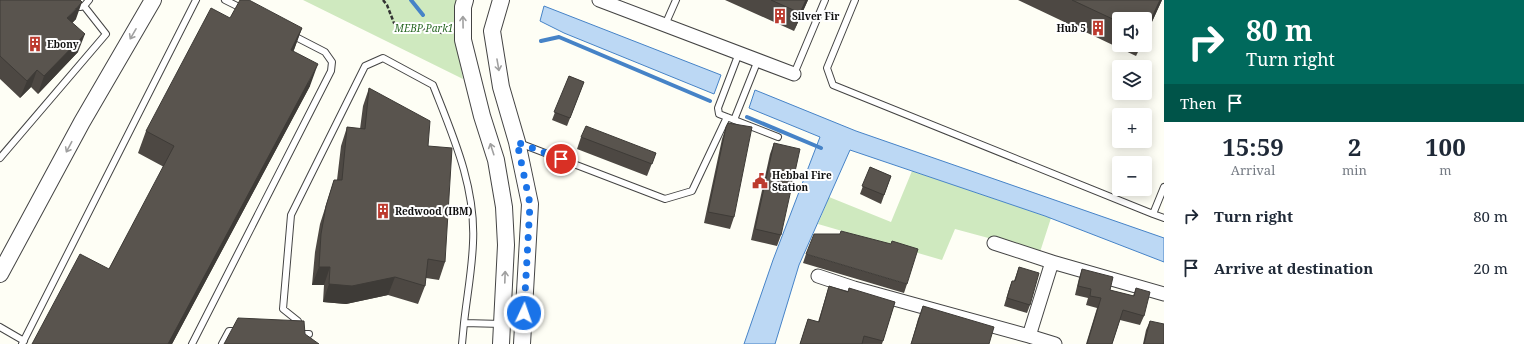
<!DOCTYPE html>
<meta charset="utf-8">
<style>
:root{--surface:#fff;--page:#f6f6f7;--text:#1f2937;--muted:#747a83}
body{margin:0;font-family:"Noto Serif",serif;background:var(--page);color:var(--text);height:100vh;display:flex;flex-direction:column;font-size:15px;white-space:nowrap}
*{box-sizing:border-box;margin:0}
p{font-size:13px;color:var(--muted)}
.icon{flex:none;width:22px;height:22px;fill:none;stroke:currentColor;stroke-width:2;stroke-linecap:round;stroke-linejoin:round}
.map{position:relative;flex:1;overflow:hidden}
.sheet{display:flex;flex-direction:column;background:var(--surface);width:360px}
.sheet>*{flex:none}
.guide{background:#00695c;color:#fff;overflow:hidden}
.fabs{position:absolute;left:1112px;top:12px;display:grid;gap:8px}
.fabs a{display:grid;place-items:center;width:40px;height:40px;border-radius:4px;background:var(--surface);box-shadow:0 2px 10px #0003;font-size:20px}
.pin{position:absolute;display:grid;place-items:center;width:34px;height:34px;color:#fff;margin:-17px;border:2px solid #fff;border-radius:50%;box-shadow:0 1px 4px #0007}
.me{position:absolute;width:44px;margin:-22px;rotate:3deg;stroke-linejoin:round;filter:drop-shadow(0 0 3px #0008)}
.turn{display:flex;align-items:center;gap:14px;height:84px;padding:0 16px;font-size:18px}
.turn .icon{width:52px;height:52px;stroke-width:2.5}
.turn b{display:block;font-size:28px;line-height:34px}
.then{display:flex;align-items:center;height:38px;padding:0 16px;background:#0003;gap:8px;font-size:15px}
.eta{display:flex;justify-content:space-evenly;align-items:center;height:68px;text-align:center}
.eta b{font-size:24px;font-weight:700;line-height:28px}
ul{padding:0;list-style:none}
li{display:flex;align-items:center;gap:12px;height:52px;padding:0 16px}
li div{flex:1}
li b{display:block;font-size:15px}
li em{font-style:normal}
main{display:flex;flex:1;min-height:0}
.map>svg:first-child{display:block}
.green{fill:#cfe9bf}
.water{fill:#bcd8f4;stroke:#4683c7}
.lines{fill:none;stroke-linecap:round;stroke-linejoin:round}
.stream{stroke:#4683c7;stroke-width:4}
.service-casing{stroke:#444;stroke-width:8}
.minor-casing{stroke:#444;stroke-width:15}
.tertiary-casing{stroke:#444;stroke-width:18}
.path{stroke:#333;stroke-width:2.5;stroke-dasharray:4 2;stroke-linecap:butt}
.service{stroke:#fff;stroke-width:6}
.minor{stroke:#fff;stroke-width:13}
.tertiary{stroke:#fff;stroke-width:16}
.wall{fill:#4d4843}
.shaded-wall{fill:#3e3b37}
.building{fill:#59544e;stroke:#3e3b37}
.oneway{stroke:#a0a0a0}
.route{stroke:#1a73e8;stroke-width:7;stroke-dasharray:0 12.6}
.labels{text-anchor:middle;stroke-width:4;stroke-linejoin:round;paint-order:stroke}
.poi-label{font-size:10px;font-weight:bold;fill:#111;stroke:#fff;text-anchor:start}
.park-label{font-size:10px;font-style:italic;fill:#286723;stroke:#fff}
</style>
<main>
<div class="map">
<svg width="1164" height="344" viewBox="0 0 1164 344">
<rect width="100%" height="100%" fill="#fefef5"/>
<path class="green" d="M303 0H458L453 26 463 79Z
M912 171 1051 218 1040 252 955 229 942 260 818 224 829 197 891 222Z"/>
<path class="water" d="M544 6 721 75 714 94 564 33 540 21Z
M755 90 856 131 1164 238V262L1045 216 850 150 799 265 775 344H744L773 260 820 137 749 108Z"/>
<g class="lines">
<path class="stream" d="M411 0 423 15
M541 41 559 37 710 101
M747 117 821 148"/>
<defs>
<path id="service" d="M70 0 80 7 84 6 89 0
M225 0 243 9
M855 0 827 68 833 85 1153 214
M665 25 676 0
M739 53 718 108 719 114 778 137
M794 74 825 0
M734 120 758 60
M519 143 665 199 692 191 727 117
M0 158 106 34 84 6
M1164 187 1153 214 1164 218
M0 327 24 341
M298 328V321L283 309 291 215 365 66 383 58 433 85C453 136 476 187 473 243 472 270 467 296 464 323L502 324
M298 334H309
M22 344 196 0
M192 344 331 71 332 62 325 52 292 35
M222 344 229 331H239
M462 344 464 323"/>
<path id="minor" d="M599 0 794 74
M994 243 1052 262
M818 276 854 288 1029 336 1055 344
M1029 336 1052 262 1164 294"/>
<path id="tertiary" d="M465 0 463 7V40L482 116 496 160 504 207 506 245 501 344
M501 0 492 31 501 87 517 142 530 204 522 344
M0 274 82 122 153 0"/>
</defs>
<use href="#service" class="service-casing"/>
<use href="#minor" class="minor-casing"/>
<use href="#tertiary" class="tertiary-casing"/>
<path class="path" d="M383 0 387 5 394 23 442 33"/>
<use href="#service" class="service"/>
<use href="#minor" class="minor"/>
<use href="#tertiary" class="tertiary"/>
</g>
<path class="wall" d="M0 0 76 19 72 23 78 52 38 94 31 87 20 98 0 79Z
M725 0H808L794 31Z
M1018 0H1162L1145 37V19H1119V45H1141L1136 56Z
M302 28 293 52 310 86 172 344H32L109 269 164 167 138 153 146 131Z
M569 76 584 82 567 126 552 120Z
M369 88 428 146 445 262 439 280 426 278 425 286 418 304 388 295 346 304 323 302 324 285H312L315 252 320 224 334 180H337L341 146 347 127 360 129 363 106Z
M726 127 734 217 730 229 704 223 722 139Z
M581 137 656 153 647 176 577 149Z
M774 143 781 235 777 246 751 240 770 154Z
M870 167 891 176 881 204 860 194Z
M806 254 907 284 904 293 803 263Z
M1019 267 1030 305 1027 313 1004 306 1009 289 1012 281H1014Z
M1082 269 1110 290 1133 296 1136 288 1144 316 1140 325 1120 320 1112 344H1086L1097 308 1086 305 1088 298 1075 295 1079 278Z
M829 286 848 291 895 302 882 344H800L808 319 818 322Z
M923 306 989 344H911L918 319Z
M1150 321 1164 344H1143L1146 330Z"/>
<path class="shaded-wall" d="M806 0H808L794 31 800 13Z
M1160 0H1162L1145 37V32Z
M82 2 76 19 61 35 67 18Z
M302 28 294 50 283 72 291 50Z
M85 34 78 52 38 94 44 76Z
M1140 45H1141L1136 56Z
M318 64 310 86 172 344H168Z
M37 70 31 87 20 98 27 81Z
M319 267H330L324 285H312Z
M395 277 388 295 346 304 323 302 329 284Z"/>
<path class="building" d="M0 0H80L82 2 67 18 85 34 44 76 37 70 27 81 0 56Z
M240 0H249L302 28 291 50 318 64 168 344H32L80 254 109 269 174 146 146 131 211 8 230 18Z
M771 0H806L800 13Z
M1072 0H1160L1145 32V19H1119V22Z
M569 76 584 82 570 118 554 112Z
M369 88 430 121 428 146 452 148 445 262 428 259 425 286 395 277 352 286 329 284 330 267H319L321 234 326 206 334 180H342L347 127 365 129Z
M728 123 752 127 734 217 708 212 726 127Z
M586 126 656 153 652 164 581 137Z
M774 143 800 149 781 235 755 229Z
M870 167 891 176 884 195 862 186Z
M841 231 891 244 892 241 918 249 907 284 806 254 814 234H840Z
M1019 267 1039 273 1030 305 1007 298 1012 281H1015Z
M1082 269 1113 277 1110 290 1134 296 1136 288 1150 292 1144 316 1123 310 1112 344H1087L1101 298 1090 296 1091 289 1078 286Z
M829 286 848 292 849 288 895 302 883 341 864 336 862 344H800L808 319 819 322Z
M923 306 994 327 989 344H911Z
M238 318 304 321 305 334 319 344H224Z
M1150 321 1164 324V344H1144Z"/>
<defs><path id="oneway-shaft" d="M-6 0H5M1.5-3L5.5 0L1.5 3" fill="none" stroke-width="1.6" stroke-linecap="round" stroke-linejoin="round"/></defs>
<g class="oneway">
<use href="#oneway-shaft" transform="translate(463 22) rotate(-91)"/>
<use href="#oneway-shaft" transform="translate(133 34) rotate(120)"/>
<use href="#oneway-shaft" transform="translate(498 65) rotate(80)"/>
<use href="#oneway-shaft" transform="translate(69 147) rotate(118)"/>
<use href="#oneway-shaft" transform="translate(492 149) rotate(-108)"/>
<use href="#oneway-shaft" transform="translate(505 277) rotate(-88)"/>
</g>
<g class="lines">
<path class="route" d="M524 313 530 204 517 142 561 159"/>
</g>
<defs>
<symbol id="building-bare" viewBox="-9 -9 18 18"><path d="M-4-6H4V6H1V3H-1V6H-4ZM-2.5-4.3h1.7v1.8h-1.7ZM.8-4.3h1.7v1.8H.8ZM-2.5-1h1.7V.8h-1.7ZM.8-1h1.7V.8H.8Z" fill="#bc3a2e" stroke="#fff" stroke-width="2.5" paint-order="stroke"/></symbol>
<symbol id="civic-bare" viewBox="-9 -9 18 18"><path d="M-.6-6.5H3V-4.5H.6V-3L4-1V1h2V6H-6V1h2V-1L-.6-3ZM-1.2 2.5V6h2.4V2.5Z" fill="#bc3a2e" stroke="#fff" stroke-width="2.5" paint-order="stroke"/></symbol>
</defs>
<g fill-rule="evenodd">
<use href="#building-bare" x="769" y="5" width="22" height="22"/>
<use href="#building-bare" x="1087" y="17" width="22" height="22"/>
<use href="#building-bare" x="24" y="33" width="22" height="22"/>
<use href="#civic-bare" x="749" y="170" width="22" height="22"/>
<use href="#building-bare" x="372" y="200" width="22" height="22"/>
</g>
<g class="labels">
<g class="poi-label">
<text x="792" y="20">Silver Fir</text>
<text x="1086" y="32" text-anchor="end">Hub 5</text>
<text x="47" y="48">Ebony</text>
<text x="772" y="179">Hebbal Fire<tspan x="772" dy="12">Station</tspan></text>
<text x="395" y="215">Redwood (IBM)</text>
</g>
<g class="park-label">
<text x="424" y="32">MEBP Park1</text>
</g>
</g>
</svg>
<div class="fabs">
<a><svg class="icon" aria-label="sound" viewBox="0 0 24 24"><path d="M4 9h4l5-4v14l-5-4H4zM17 9q2 3 0 6"/></svg></a>
<a><svg class="icon" aria-label="layers" viewBox="0 0 24 24"><path d="M12 4l9 5-9 5-9-5zM3 14l9 5 9-5"/></svg></a>
<a>+</a>
<a>−</a>
</div>
<div class="pin" style="left:561px;top:159px;background:#d93025"><svg class="icon" aria-label="arrive" viewBox="0 0 24 24"><path d="M6 21V4h12l-3 4 3 4H6"/></svg></div>
<svg class="me" style="left:524px;top:313px" viewBox="-20 -20 40 40"><circle r="17" fill="#1a73e8" stroke="#fff" stroke-width="3"/><path d="M0-11L8 9 0 5-8 9z" fill="#fff"/></svg>
</div>
<section class="sheet">
<div class="guide">
<div class="turn"><svg class="icon" aria-label="right" viewBox="0 0 24 24"><path d="M7 20v-9h11M14 6l5 5-5 5"/></svg><div><b>80 m</b>Turn right</div></div>
<div class="then">Then<svg class="icon" aria-label="arrive" viewBox="0 0 24 24"><path d="M6 21V4h12l-3 4 3 4H6"/></svg></div>
</div>
<div class="eta">
<div><b>15:59</b><p>Arrival</p></div>
<div><b>2</b><p>min</p></div>
<div><b>100</b><p>m</p></div>
</div>
<ul>
<li><svg class="icon" aria-label="right" viewBox="0 0 24 24"><path d="M7 20v-9h11M14 6l5 5-5 5"/></svg><div><b>Turn right</b></div><em>80 m</em></li>
<li><svg class="icon" aria-label="arrive" viewBox="0 0 24 24"><path d="M6 21V4h12l-3 4 3 4H6"/></svg><div><b>Arrive at destination</b></div><em>20 m</em></li>
</ul>
</section>
</main>
